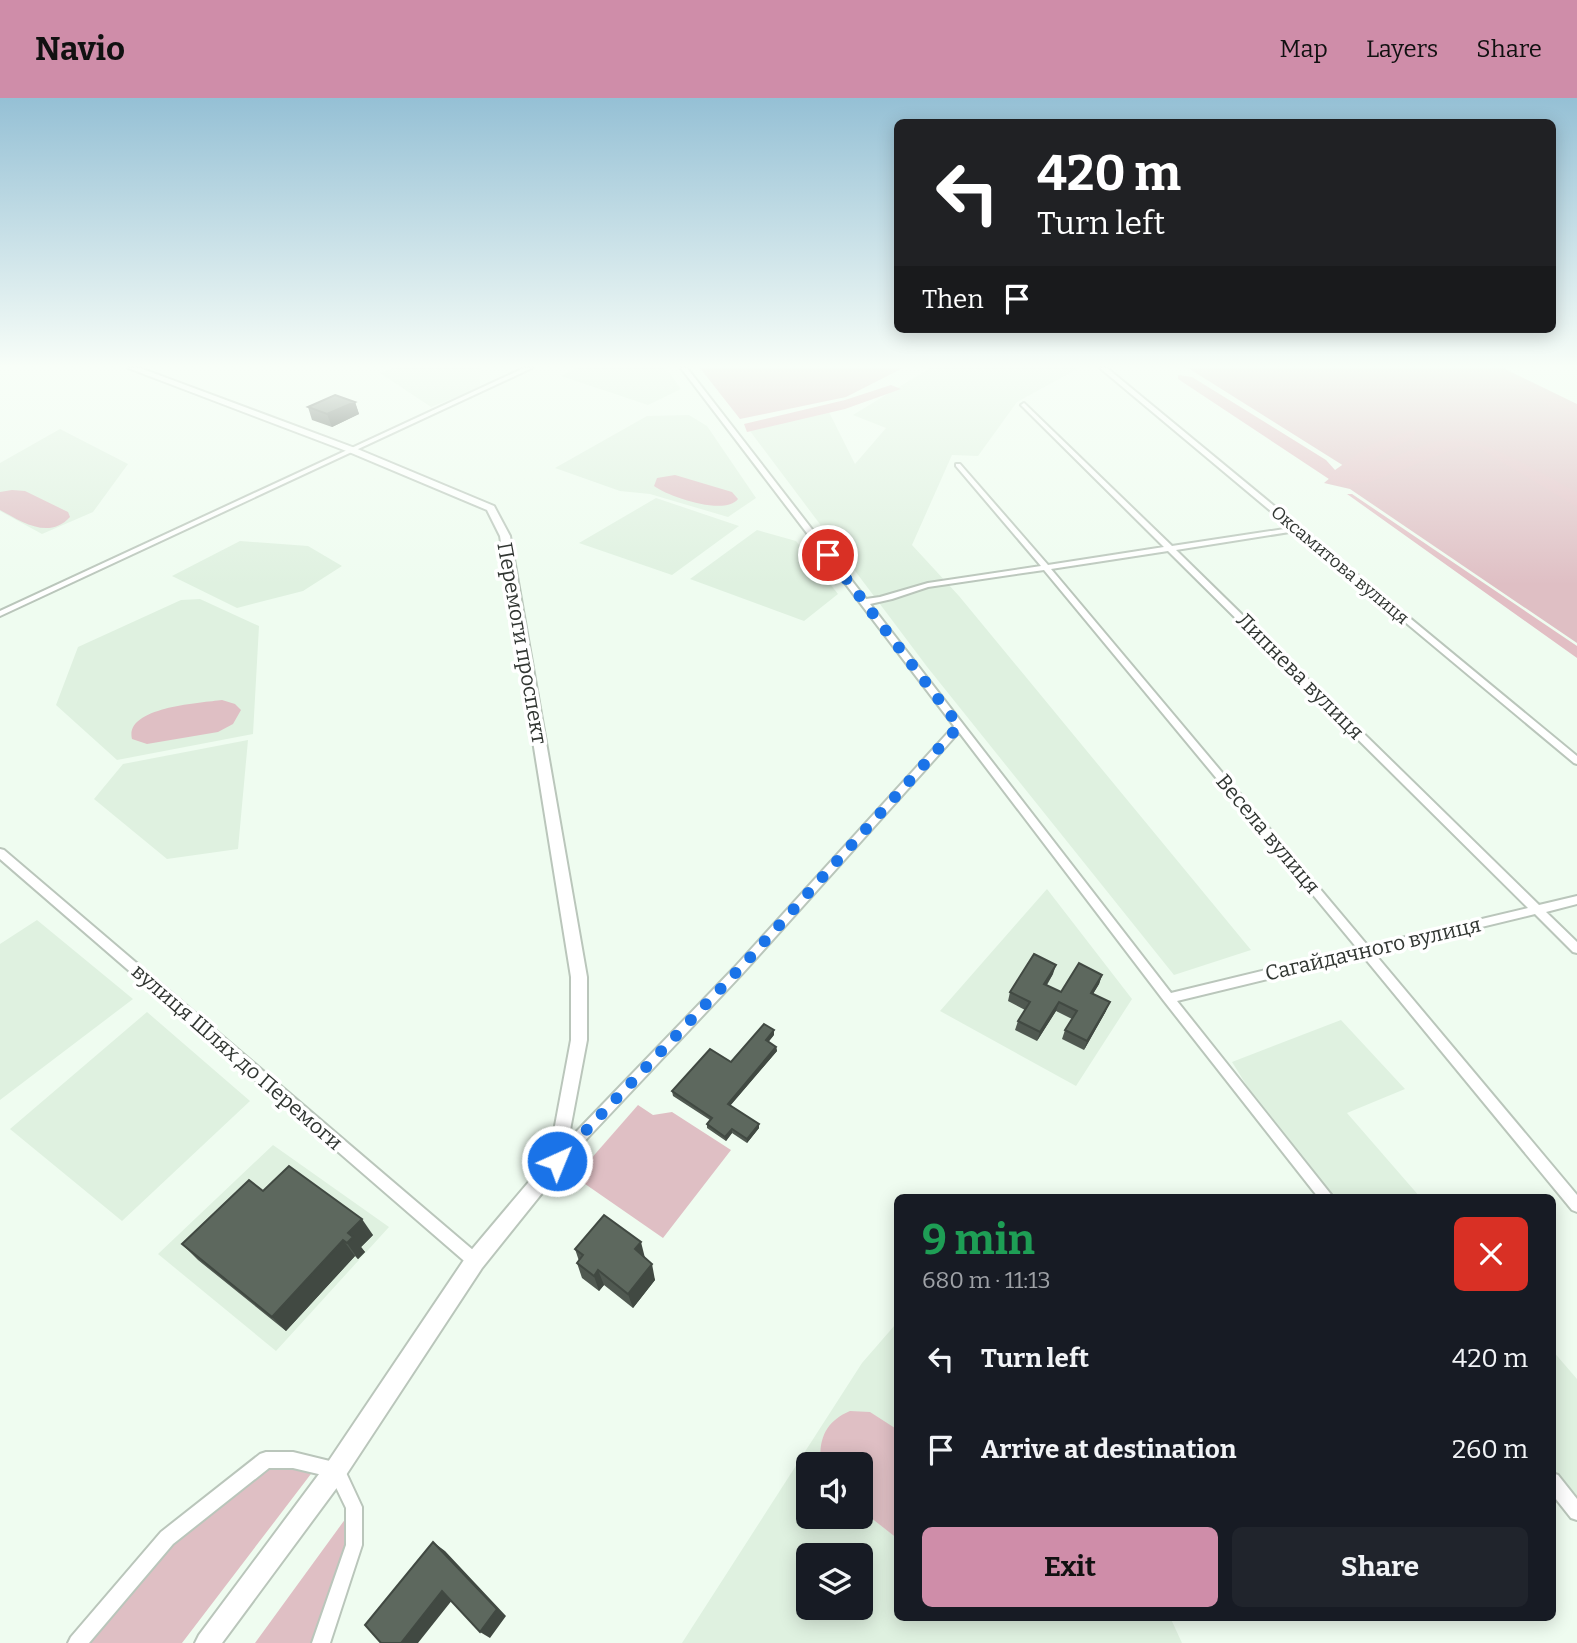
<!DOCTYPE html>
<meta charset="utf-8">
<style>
:root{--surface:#171b24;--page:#20242c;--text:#f1f3f6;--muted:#9ea1a6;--accent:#cf8da9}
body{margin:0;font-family:Bitter,serif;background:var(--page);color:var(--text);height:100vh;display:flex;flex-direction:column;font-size:26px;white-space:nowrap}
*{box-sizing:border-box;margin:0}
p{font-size:23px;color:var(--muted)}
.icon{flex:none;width:38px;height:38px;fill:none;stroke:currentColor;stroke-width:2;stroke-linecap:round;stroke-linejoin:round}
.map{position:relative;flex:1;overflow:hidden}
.details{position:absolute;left:894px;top:1096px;width:662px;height:427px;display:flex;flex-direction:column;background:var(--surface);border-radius:10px;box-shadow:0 4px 18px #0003}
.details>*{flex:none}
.hud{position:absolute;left:894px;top:21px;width:662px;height:214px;border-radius:10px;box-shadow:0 4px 18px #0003;background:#202124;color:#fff;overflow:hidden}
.fabs{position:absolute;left:796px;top:1354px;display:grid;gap:14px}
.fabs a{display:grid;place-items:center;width:77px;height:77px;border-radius:10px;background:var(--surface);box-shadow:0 4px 18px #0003;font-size:35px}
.pin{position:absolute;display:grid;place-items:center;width:60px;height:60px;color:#fff;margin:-30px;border:4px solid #fff;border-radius:50%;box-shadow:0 2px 7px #0007}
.me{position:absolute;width:77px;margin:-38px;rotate:44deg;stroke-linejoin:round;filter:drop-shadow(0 0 5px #0008)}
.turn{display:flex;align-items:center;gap:24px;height:147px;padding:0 28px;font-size:32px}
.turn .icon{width:91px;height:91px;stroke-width:2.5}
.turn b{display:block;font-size:49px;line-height:60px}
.then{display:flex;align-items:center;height:66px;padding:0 28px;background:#0003;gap:14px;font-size:26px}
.round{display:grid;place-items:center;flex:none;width:74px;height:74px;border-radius:10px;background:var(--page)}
.summary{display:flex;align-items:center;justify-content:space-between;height:119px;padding:0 28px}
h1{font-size:42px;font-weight:700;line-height:52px;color:#1e9e55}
.primary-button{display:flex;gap:14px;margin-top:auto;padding:14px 28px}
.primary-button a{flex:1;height:80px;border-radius:10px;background:var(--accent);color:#111;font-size:28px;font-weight:700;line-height:80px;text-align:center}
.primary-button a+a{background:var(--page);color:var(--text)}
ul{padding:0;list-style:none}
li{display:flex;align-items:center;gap:21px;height:91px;padding:0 28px}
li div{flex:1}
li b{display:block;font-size:26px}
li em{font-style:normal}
header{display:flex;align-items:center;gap:42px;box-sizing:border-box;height:98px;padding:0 35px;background:var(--accent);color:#111}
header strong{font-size:33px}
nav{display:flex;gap:38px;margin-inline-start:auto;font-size:24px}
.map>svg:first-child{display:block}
.built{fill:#dff1e0;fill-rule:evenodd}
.green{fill:#dfbfc4}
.forest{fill:#e2bec4}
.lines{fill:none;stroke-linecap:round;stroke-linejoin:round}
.minor-casing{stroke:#bac6bb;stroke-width:4}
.tertiary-casing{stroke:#bac6bb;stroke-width:4}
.minor{fill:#fff;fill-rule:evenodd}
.tertiary{fill:#fff;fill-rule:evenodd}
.wall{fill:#505951}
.shaded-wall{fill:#414942}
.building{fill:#5d685e;stroke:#414942;stroke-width:2}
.route{stroke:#1a73e8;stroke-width:12;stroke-dasharray:0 21.6}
.labels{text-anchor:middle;stroke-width:7;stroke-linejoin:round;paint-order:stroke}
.far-street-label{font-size:18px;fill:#313632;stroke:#fff}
.street-label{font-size:21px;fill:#313632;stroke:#fff}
</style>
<header>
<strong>Navio</strong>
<nav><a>Map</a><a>Layers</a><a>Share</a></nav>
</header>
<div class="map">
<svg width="1577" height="1545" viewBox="0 0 1577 1545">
<rect width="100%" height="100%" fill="#effcf0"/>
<path class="built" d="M393 270H480V290L431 309 380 275Z
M576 270H666L681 291 648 307 561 278Z
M930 270H1079L1017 304 978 358 952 357 912 447 959 498 1251 852 1174 877 928 570 747 329 829 314 855 366 886 330 853 317Z
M689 317 707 328 756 400 728 419 650 396 620 393 555 370 647 318Z
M60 331 128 366 93 414 42 436 0 413V365Z
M656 400 739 428 672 477 579 445Z
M757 432 796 443 838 496 804 523 690 481Z
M240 443 308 448 342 468 303 493 237 510 172 478Z
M200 501 259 528 253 636 117 662 56 607 78 549 181 502Z
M248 642 238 751 167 761 94 701 123 666Z
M1047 791 1132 901 1076 988 940 913Z
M37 822 133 901 0 1002V846Z
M147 914 250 1003 122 1123 10 1031Z
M1341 922 1405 991 1347 1015 1420 1099H1328L1280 1041 1232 964Z
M273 1047 389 1129 276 1253 158 1156Z
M895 1227 898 1229V1519H1170L1182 1545H682L862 1265ZM808 1367H861V1419H808ZM808 1458H861V1510H808Z
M1552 1252 1577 1281V1404L1552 1373Z"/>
<path class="green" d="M700 270H903L846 299 740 321Z
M1188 270H1503L1577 306V545L1350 391 1324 385 1344 368Z
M675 377 732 394 738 401C725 418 669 399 654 388L657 380Z
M12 392 25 393 68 414 70 419C49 442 22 424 0 412V394Z
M222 602 235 606 241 612 233 626 218 634 147 646 132 641C124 609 200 605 222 602Z
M638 1007 653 1017 672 1014 731 1052 663 1140 575 1079Z
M850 1313 870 1314 898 1332V1441L861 1412V1367H821C818 1341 826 1323 850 1313Z
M266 1362 317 1368 182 1545H77L167 1440Z
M354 1409V1447L321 1545H255Z"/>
<path class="forest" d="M1475 270H1495L1577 309V321Z
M1178 277 1192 279 1326 362 1335 372 1372 346 1416 331 1413 340 1373 361 1381 364C1404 356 1429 342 1453 341 1482 339 1544 377 1571 391L1577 395V409L1482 352 1469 348 1459 349 1371 384 1338 387 1178 281Z
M891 287 901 291 845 311 747 334 744 326 845 302Z
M1347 396H1352L1577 548V560Z"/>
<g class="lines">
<defs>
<path id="minor" d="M524 270H532L0 518V513Z
M681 270H687L866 501 880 499 928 485 1041 468 956 368V366H960L1048 467 1164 449 1022 308 1021 307 1024 305 1172 448 1291 430 1100 270H1107L1577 658V666L1574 665 1296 433 1176 452 1539 807 1577 798V806L1546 814 1577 844V855L1573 854 1535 816 1374 855 1577 1097V1114L1572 1112 1363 858 1177 903 1333 1099H1318L1164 903 959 634 742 876 562 1067 557 1069 552 1067 550 1063 552 1059 734 870 954 628ZM1168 453 1528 810 1368 848 1051 471ZM1044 472 1357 850 1171 895 870 506 892 501 928 489Z
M0 751 4 752 480 1158 482 1163 480 1168 475 1170 470 1168 0 761Z
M266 1354H293L342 1366 362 1409V1447L330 1545H312L346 1447V1410L331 1379 293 1370H269L173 1446 89 1545H68L71 1539 161 1434 260 1356Z
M1552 1375 1558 1377 1577 1401V1422L1571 1420 1552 1396Z"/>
<path id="tertiary" d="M128 270H140L355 350 494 408 510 438 587 879V942L563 1069 482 1170 344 1380 222 1545H195L199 1537 328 1364 468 1156 549 1060 571 942V879L500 438 487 412 349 354Z"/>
</defs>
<use href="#minor" class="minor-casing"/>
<use href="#tertiary" class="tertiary-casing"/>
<use href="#minor" class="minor"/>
<use href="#tertiary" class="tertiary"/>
</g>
<path class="wall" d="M355 304 359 316 332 329 312 322 308 309Z
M1053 876 1047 887 1061 894 1102 877 1099 886 1093 896 1106 913 1084 952 1062 941 1065 932 1072 921 1056 913 1037 943 1015 932 1018 923 1025 912 1008 903 1010 894Z
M774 937 768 944 776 949 777 953 730 1008 759 1026V1030L747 1045 732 1035 726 1043 707 1030V1026L710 1022 673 998 672 993 731 964Z
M263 1093 373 1137 361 1149 365 1154 358 1161 355 1158 286 1233 198 1162 182 1146Z
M575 1151 645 1160 655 1182 633 1210 604 1187 599 1193 582 1180 577 1165 579 1163Z"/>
<path class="shaded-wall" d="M355 304 359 316 332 329 327 316Z
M1056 867 1053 876 1041 895 1044 886Z
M1102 877 1099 886 1088 904 1091 895Z
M1059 904 1056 913 1037 943 1040 934Z
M1110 904 1106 913 1084 952 1087 943Z
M774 932V937L766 947V942Z
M776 949 777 953 728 1010V1006Z
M759 1026V1030L747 1045V1041Z
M732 1031V1035L726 1043 725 1039Z
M362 1121 373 1137 361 1149 365 1154 358 1161 347 1145 348 1135Z
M343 1142 355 1158 286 1233 272 1219Z
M641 1144 645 1160 635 1151Z
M652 1166 655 1182 633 1210 628 1196Z
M598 1172 604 1187 599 1193 594 1178Z
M433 1444 445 1453 506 1518 490 1540 480 1534Z
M442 1493 453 1501 418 1545H401Z"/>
<path class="building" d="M335 297 355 304 327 316 308 309Z
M1034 856 1056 867 1044 886 1061 894 1079 865 1102 877 1091 895 1110 904 1087 943 1065 932 1077 913 1059 904 1040 934 1018 923 1030 904 1010 894Z
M764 926 774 932 766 942 776 949 728 1006 759 1026 747 1041 732 1031 725 1039 707 1026 712 1020 672 993 710 951 731 964Z
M289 1068 362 1121 348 1135 353 1139 347 1145 343 1142 272 1219 182 1146 249 1082 263 1093Z
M604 1117 641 1144 635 1151 652 1166 628 1196 598 1172 594 1178 577 1165 583 1157 575 1151Z
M433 1444 497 1511 480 1534 442 1493 401 1545H381L365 1527Z"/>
<linearGradient id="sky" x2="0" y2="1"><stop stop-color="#95c0d5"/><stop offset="0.55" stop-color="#f8fef8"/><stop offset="1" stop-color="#f8fef8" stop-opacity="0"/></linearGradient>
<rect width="1577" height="487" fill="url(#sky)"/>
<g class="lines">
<path class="route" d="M557 1063 745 865 959 628 828 457"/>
</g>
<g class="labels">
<g class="far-street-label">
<text transform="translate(1340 467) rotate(40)" y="6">Оксамитова вулиця</text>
</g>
<g class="street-label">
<text transform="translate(522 545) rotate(80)" y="7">Перемоги проспект</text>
<text transform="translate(1300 578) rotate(45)" y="7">Липнева вулиця</text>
<text transform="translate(1268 736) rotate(50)" y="7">Весела вулиця</text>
<text transform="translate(1373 851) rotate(-13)" y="7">Сагайдачного вулиця</text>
<text transform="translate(237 959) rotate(41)" y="7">вулиця Шлях до Перемоги</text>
</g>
</g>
</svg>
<div class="fabs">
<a><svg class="icon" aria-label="sound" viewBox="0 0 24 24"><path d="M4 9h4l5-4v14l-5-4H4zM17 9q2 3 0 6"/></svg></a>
<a><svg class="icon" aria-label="layers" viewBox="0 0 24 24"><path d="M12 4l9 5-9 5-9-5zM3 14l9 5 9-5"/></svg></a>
</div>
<div class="pin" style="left:828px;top:457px;background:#d93025"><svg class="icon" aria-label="arrive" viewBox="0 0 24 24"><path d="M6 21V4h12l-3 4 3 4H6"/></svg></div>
<svg class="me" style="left:557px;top:1063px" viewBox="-20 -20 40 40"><circle r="17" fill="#1a73e8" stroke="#fff" stroke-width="3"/><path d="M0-11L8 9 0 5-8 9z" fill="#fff"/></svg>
<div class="hud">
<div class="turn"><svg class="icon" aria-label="left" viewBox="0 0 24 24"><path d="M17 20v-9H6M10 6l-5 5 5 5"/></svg><div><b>420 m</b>Turn left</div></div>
<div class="then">Then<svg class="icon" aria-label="arrive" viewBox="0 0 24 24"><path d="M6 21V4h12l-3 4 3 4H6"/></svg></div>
</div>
<section class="details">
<div class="summary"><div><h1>9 min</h1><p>680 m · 11:13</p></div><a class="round" style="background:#d93025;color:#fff"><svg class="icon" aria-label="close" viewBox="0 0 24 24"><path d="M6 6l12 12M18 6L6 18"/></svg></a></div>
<ul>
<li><svg class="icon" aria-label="left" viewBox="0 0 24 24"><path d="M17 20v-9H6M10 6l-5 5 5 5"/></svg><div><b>Turn left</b></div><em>420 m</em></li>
<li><svg class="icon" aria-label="arrive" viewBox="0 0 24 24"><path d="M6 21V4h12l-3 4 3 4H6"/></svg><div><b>Arrive at destination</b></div><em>260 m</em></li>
</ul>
<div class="primary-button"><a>Exit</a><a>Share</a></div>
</section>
</div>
